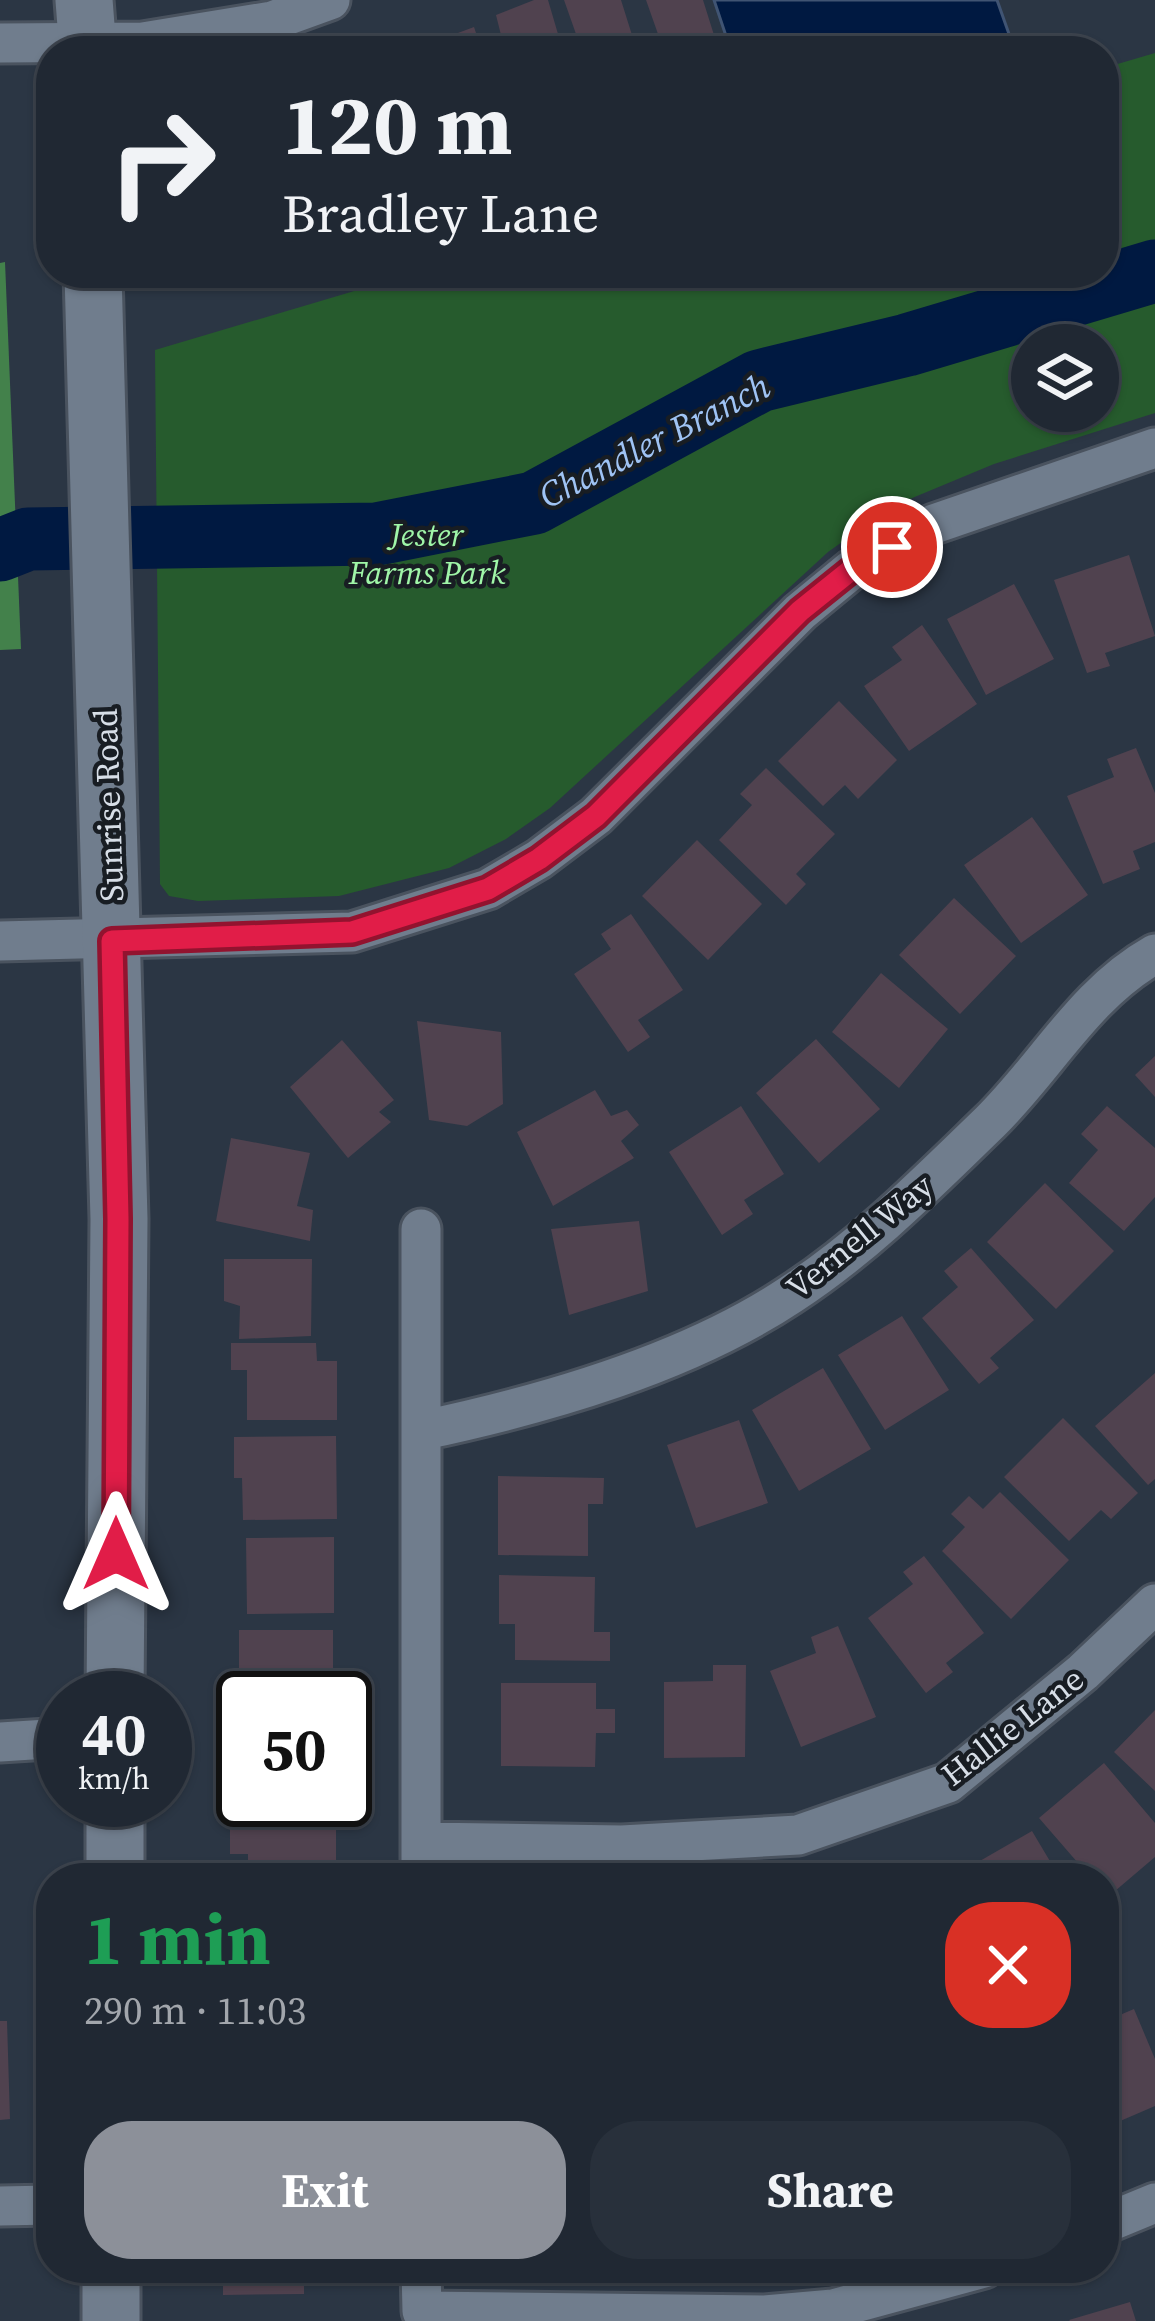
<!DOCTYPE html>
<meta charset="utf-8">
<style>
:root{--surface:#202833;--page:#28303b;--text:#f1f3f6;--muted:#a2a6ac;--line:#3d444e;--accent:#8c9099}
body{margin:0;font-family:"Source Serif 4",serif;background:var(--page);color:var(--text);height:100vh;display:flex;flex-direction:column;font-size:45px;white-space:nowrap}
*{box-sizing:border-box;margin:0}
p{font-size:39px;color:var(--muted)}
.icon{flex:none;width:66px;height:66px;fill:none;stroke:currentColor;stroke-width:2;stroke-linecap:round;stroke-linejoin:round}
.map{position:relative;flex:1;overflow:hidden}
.sheet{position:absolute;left:36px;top:1863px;width:1083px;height:420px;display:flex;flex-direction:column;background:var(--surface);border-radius:48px;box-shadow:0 3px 9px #0004,0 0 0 3px var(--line)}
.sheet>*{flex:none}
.hud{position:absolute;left:36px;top:36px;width:1083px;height:252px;border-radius:48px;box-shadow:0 3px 9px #0004,0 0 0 3px var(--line);background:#202833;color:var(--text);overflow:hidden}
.tools{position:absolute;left:1011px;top:324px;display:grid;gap:24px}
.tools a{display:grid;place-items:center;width:108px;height:108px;border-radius:50%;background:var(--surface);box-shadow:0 3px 9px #0004,0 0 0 3px var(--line);font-size:60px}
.speed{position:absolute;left:36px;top:1671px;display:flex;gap:24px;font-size:60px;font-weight:700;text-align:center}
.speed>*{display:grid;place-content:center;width:156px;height:156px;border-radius:50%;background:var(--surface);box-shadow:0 3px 9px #0004,0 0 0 3px var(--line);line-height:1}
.speed small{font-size:30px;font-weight:400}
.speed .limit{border:6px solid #111;border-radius:18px;background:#fff;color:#111}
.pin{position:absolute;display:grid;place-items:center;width:102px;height:102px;color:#fff;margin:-51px;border:6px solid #fff;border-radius:50%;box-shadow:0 3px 12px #0007}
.me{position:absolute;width:132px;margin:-66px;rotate:0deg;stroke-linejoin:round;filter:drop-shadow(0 0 9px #0008)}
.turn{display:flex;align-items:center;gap:42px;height:252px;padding:0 48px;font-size:54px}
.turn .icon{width:156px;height:156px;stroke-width:2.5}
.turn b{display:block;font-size:84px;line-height:102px}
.round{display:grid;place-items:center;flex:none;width:126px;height:126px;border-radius:48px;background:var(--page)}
.overview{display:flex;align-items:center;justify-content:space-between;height:204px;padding:0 48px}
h1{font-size:72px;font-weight:700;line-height:90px;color:#1e9e55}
.action{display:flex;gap:24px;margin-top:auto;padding:24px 48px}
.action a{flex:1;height:138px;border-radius:48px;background:var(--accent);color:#fff;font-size:48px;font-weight:700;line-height:138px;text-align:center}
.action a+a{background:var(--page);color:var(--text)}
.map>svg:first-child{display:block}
.green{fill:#265b2d;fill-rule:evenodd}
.forest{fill:#43814b}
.water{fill:#001941;stroke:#405473;stroke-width:3}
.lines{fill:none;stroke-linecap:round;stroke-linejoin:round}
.river{stroke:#001941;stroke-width:63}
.building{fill:#50424f}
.street-casing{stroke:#4a535f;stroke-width:45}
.secondary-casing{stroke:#4a535f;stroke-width:63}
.street{stroke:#707d8d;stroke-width:39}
.secondary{stroke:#707d8d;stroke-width:57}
.route-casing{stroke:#92132f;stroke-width:30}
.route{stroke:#e11d48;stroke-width:21}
.labels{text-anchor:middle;stroke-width:9;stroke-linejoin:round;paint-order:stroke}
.park-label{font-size:33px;font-style:italic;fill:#a0f6a8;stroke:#181d23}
.street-label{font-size:33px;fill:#d7dee7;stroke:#181d23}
.water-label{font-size:36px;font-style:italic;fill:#9fc3f4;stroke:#181d23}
</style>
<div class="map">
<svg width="1155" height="2321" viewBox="0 0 1155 2321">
<rect width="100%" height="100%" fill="#2b3644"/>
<path class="green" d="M1155 53V413L994 464 893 506 828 552 550 808 506 839 449 868 339 896 198 901 169 896 160 884 155 350 415 273H1104V68ZM1032 345H1098V411H1032Z"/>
<path class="forest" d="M5 262 21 649 0 650V263Z"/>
<path class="water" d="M714 0H997L1015 51H731Z"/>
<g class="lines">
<path class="river" d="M0 550 28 539 377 534 534 503 759 381 907 345 1155 271"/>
</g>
<path class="building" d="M534 0H548L563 51H505L496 15Z
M564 0H621L637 51H582Z
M646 0H703L719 51H664Z
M474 27 482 51H424L423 46Z
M1129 555 1155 636 1105 653 1110 666 1087 673 1054 580Z
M1014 584 1054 659 986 695 947 619Z
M922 625 977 704 909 751 864 686 902 660 892 647Z
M839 701 897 760 858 799 845 785 823 806 778 761Z
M1136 748 1155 793V842L1133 851 1140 869 1103 884 1067 796 1114 777 1107 759Z
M766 768 835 834 796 874 806 884 786 905 719 840 752 805 740 794Z
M1032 817 1088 895 1021 943 964 865Z
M697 840 762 904 708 960 642 896Z
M954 898 1016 956 960 1014 899 955Z
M631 914 683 990 638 1020 650 1037 628 1052 574 974 611 949 601 934Z
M881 973 948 1029 899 1088 832 1032Z
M417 1021 501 1032 503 1104 467 1126 429 1120Z
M816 1039 880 1109 819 1163 756 1093Z
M342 1040 394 1100 379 1112 391 1122 348 1158 290 1087Z
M1155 1056V1097L1135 1075Z
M595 1090 611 1116 627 1110 639 1125 621 1141 634 1158 553 1206 517 1132Z
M741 1106 784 1174 744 1200 753 1214 722 1235 669 1152Z
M1107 1106 1155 1148V1197L1124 1231 1069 1183 1098 1150 1081 1134Z
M231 1138 310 1153 297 1206 313 1210 310 1241 216 1221Z
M1045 1183 1114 1251 1056 1309 987 1242Z
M639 1221 648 1291 569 1315 551 1229Z
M971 1248 1034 1320 990 1358 999 1368 979 1384 922 1318 958 1287 944 1271Z
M224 1259H312L311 1336 239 1339 240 1306 224 1301Z
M902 1316 949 1390 885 1430 838 1355Z
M231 1343H316L317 1361H337V1420H247V1370H231Z
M823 1368 871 1449 799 1491 752 1410Z
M1155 1373V1479L1148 1485 1095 1426Z
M1063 1418 1138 1493 1111 1519 1101 1510 1069 1541 1004 1477Z
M739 1420 768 1503 696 1528 667 1445Z
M336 1436 337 1519 243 1520 242 1478H234V1437Z
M498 1476 604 1478 603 1504H588V1556L498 1555Z
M1000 1492 1069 1560 1011 1619 942 1551 965 1527 951 1514 969 1496 983 1509Z
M334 1537V1613L247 1614 246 1538Z
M924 1556 984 1633 946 1663 953 1672 926 1693 868 1618 913 1584 903 1572Z
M499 1575 595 1577 594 1632H610V1661L515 1660V1624H499Z
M838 1626 876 1717 801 1747 770 1671 816 1653 811 1637Z
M239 1630H333V1698H243V1713H224V1673L239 1672Z
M713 1665H746L745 1757 664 1758V1682L713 1681Z
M501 1683H596V1709H615V1733H596L595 1767 501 1766Z
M1155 1710V1791L1114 1752Z
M1104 1763 1155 1823V1857L1108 1897 1104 1878H1091L1039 1818Z
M255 1800H330V1811H255Z
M336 1825V1878H248V1854H230V1826Z
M1032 1831 1060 1878H962L959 1873Z
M1134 2009 1155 2059V2106L1104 2128V2012L1108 2020Z
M0 2021H7L10 2119 0 2120Z
M223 2268H304V2294L223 2295Z
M1130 2302 1136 2321H1070L1069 2320Z"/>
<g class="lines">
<defs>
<path id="street" d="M0 43 143 42 272 21 330 0
M0 941 352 932 488 889 539 859 596 816 800 612 851 570 934 524 1155 448
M421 1229V1878
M424 1430C546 1404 686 1364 790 1295 864 1247 927 1183 990 1122 1047 1066 1084 994 1155 954
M0 1742 63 1738
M422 1842 622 1845 798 1835 948 1783 1083 1672 1155 1604
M0 2206 51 2205
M1104 2224 1155 2203
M421 2268 422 2311 765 2315 833 2309 984 2268"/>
<path id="secondary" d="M84 0 88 51
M93 273 119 1219 115 1698
M115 1878V1800
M111 2321V2268"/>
</defs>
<use href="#street" class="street-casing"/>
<use href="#secondary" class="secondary-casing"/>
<use href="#street" class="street"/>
<use href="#secondary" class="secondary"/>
</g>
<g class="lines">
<defs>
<path id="route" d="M116 1554 118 1219 112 941 352 932 488 889 539 859 596 816 800 611 851 570 892 547"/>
</defs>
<use href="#route" class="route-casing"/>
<use href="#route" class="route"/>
</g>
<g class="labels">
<g class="park-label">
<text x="427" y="546">Jester<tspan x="427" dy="38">Farms Park</tspan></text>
</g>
<g class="street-label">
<text transform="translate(108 805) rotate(-92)" y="12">Sunrise Road</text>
<text transform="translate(859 1236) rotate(-39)" y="12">Vernell Way</text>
<text transform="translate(1012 1726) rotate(-38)" y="12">Hallie Lane</text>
</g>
<g class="water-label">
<text transform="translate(654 440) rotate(-27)" y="13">Chandler Branch</text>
</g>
</g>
</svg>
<div class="tools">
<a><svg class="icon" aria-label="layers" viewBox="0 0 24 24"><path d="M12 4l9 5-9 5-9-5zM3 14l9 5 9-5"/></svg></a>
</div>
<div class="speed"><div>40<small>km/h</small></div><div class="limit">50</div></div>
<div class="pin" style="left:892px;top:547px;background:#d93025"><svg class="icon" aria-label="arrive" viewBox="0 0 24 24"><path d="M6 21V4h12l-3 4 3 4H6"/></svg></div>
<svg class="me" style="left:116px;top:1554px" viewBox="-20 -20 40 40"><path d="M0-17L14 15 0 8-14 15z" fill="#e11d48" stroke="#fff" stroke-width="4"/></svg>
<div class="hud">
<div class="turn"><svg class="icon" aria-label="right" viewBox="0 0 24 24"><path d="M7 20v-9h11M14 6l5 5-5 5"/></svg><div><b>120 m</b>Bradley Lane</div></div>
</div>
<section class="sheet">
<div class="overview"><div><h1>1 min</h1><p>290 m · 11:03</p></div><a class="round" style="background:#d93025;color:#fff"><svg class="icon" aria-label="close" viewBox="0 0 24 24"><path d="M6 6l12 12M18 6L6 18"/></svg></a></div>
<div class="action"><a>Exit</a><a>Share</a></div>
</section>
</div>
